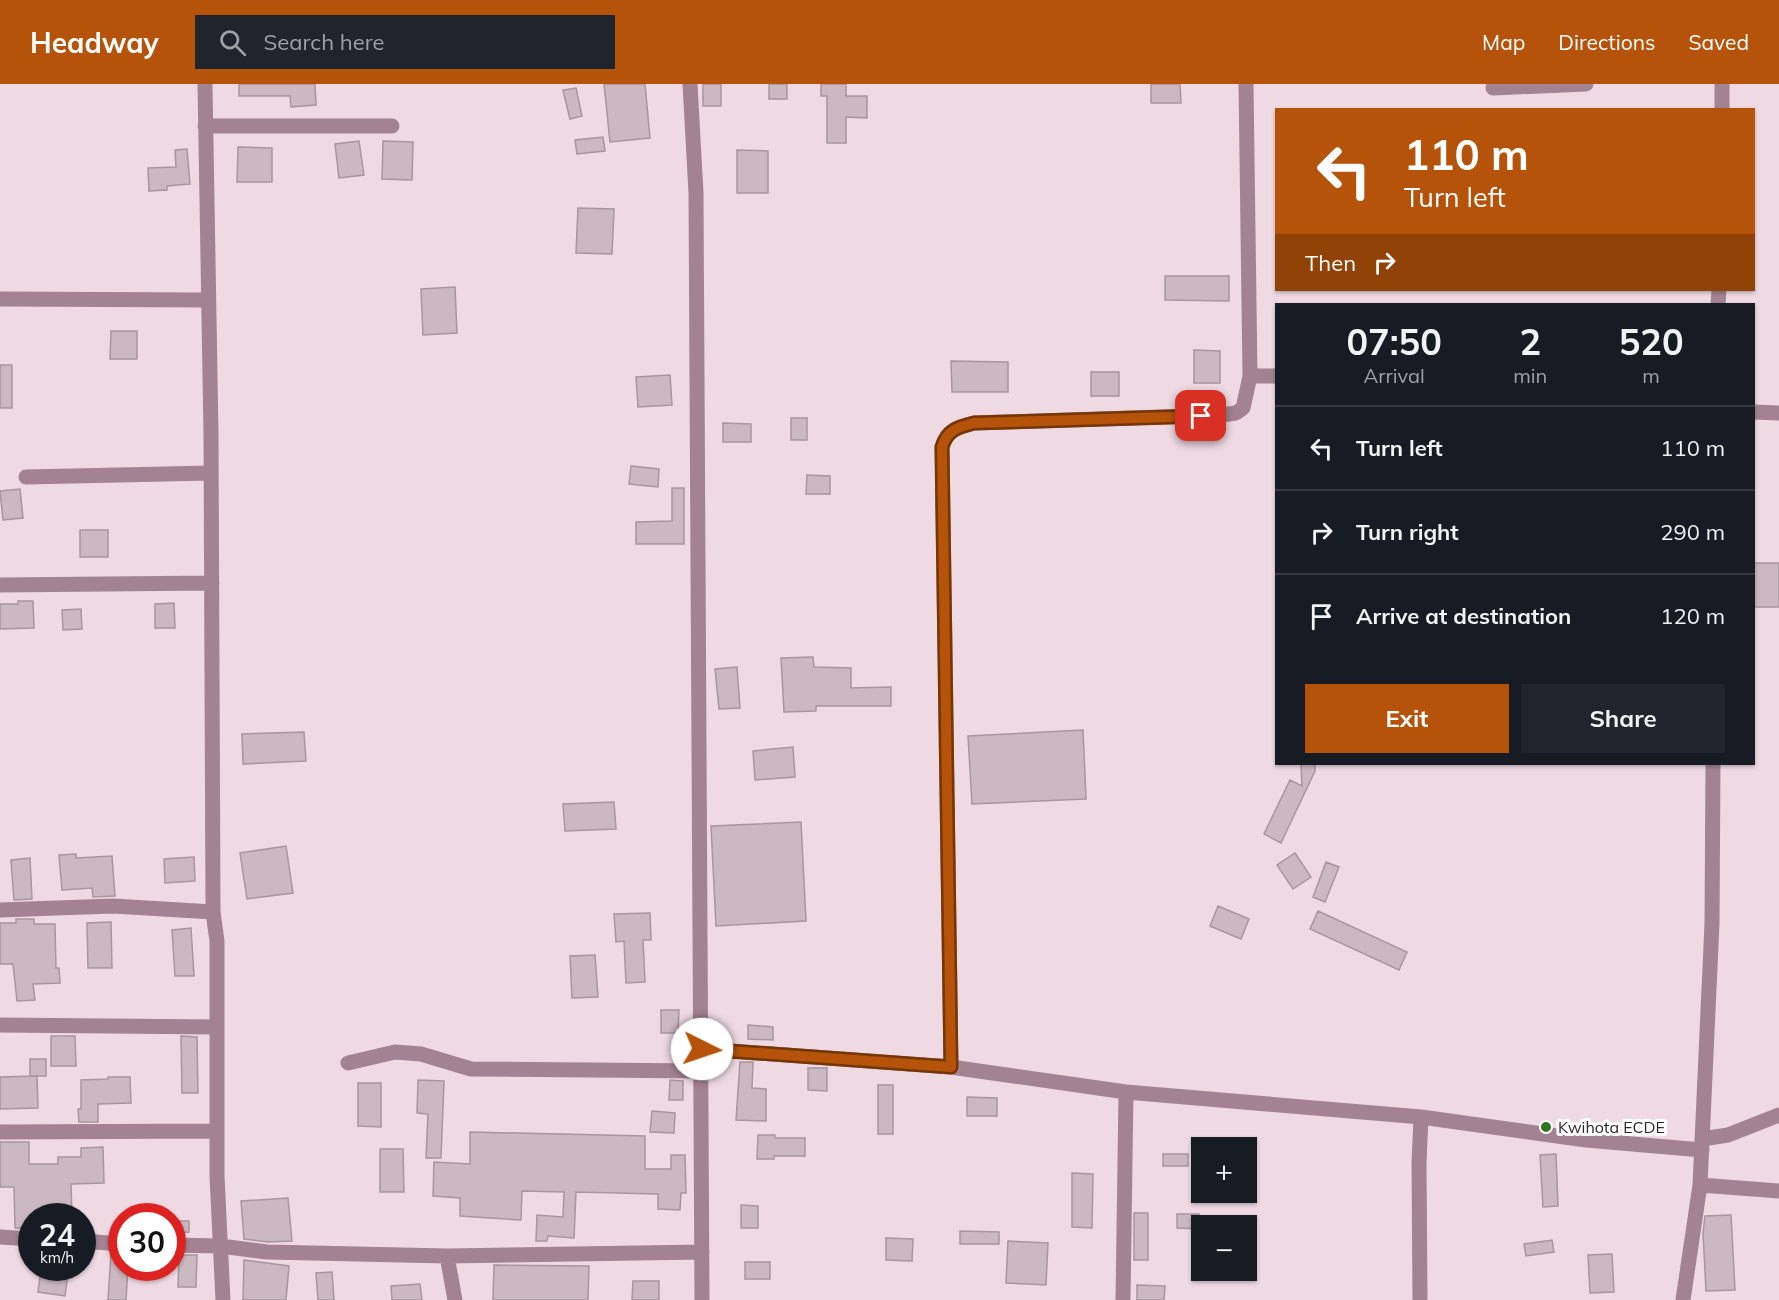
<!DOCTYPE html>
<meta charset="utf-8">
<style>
:root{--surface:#171b24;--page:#20242c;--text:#f1f3f6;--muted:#9ea1a6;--line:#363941;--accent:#b45309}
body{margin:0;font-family:Mulish,sans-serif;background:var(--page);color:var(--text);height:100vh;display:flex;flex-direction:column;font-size:22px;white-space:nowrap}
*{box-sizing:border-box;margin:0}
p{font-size:20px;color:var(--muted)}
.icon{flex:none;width:33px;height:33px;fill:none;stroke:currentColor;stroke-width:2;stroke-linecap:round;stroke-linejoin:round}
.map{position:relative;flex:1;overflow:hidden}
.side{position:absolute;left:1275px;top:219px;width:480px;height:462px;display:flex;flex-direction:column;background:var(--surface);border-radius:0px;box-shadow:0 2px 4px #0004}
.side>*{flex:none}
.guide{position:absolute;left:1275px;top:24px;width:480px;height:183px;border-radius:0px;box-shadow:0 2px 4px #0004;background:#b45309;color:#fff;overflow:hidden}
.fabs{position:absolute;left:1191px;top:1053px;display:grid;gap:12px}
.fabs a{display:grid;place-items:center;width:66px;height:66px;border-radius:0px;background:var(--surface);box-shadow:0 2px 4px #0004;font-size:30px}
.speed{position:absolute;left:18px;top:1119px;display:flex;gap:12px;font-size:30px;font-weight:700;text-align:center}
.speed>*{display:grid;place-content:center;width:78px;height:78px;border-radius:50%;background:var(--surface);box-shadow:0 2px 4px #0004;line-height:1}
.speed small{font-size:15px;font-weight:400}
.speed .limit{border:9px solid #d22;background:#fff;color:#111}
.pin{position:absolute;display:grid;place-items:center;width:51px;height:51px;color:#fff;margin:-26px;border-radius:12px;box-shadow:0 3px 9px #0006}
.me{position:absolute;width:66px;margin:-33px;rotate:94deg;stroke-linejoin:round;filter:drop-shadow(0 0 4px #0008)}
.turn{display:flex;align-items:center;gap:21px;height:126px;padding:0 30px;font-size:27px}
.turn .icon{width:78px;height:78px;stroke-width:2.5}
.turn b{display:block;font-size:42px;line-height:51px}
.then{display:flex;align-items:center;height:57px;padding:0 30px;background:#0003;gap:12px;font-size:22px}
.eta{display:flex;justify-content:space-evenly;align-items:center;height:102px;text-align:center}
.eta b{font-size:36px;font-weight:700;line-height:42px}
.action{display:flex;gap:12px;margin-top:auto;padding:12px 30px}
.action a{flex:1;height:69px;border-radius:0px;background:var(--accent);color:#fff;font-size:24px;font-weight:700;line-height:69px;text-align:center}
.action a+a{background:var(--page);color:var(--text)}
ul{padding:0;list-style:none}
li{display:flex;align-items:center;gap:18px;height:84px;padding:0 30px;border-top:2px solid var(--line)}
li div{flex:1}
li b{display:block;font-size:22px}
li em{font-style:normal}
header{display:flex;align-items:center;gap:36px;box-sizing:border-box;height:84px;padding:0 30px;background:var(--accent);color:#fff}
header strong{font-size:28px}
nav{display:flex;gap:33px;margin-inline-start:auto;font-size:21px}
.search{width:420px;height:54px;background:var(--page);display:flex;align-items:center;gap:15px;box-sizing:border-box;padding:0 21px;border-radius:0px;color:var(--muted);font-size:22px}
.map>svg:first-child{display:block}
.building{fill:#cbb8c0;stroke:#a8959d;stroke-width:1.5}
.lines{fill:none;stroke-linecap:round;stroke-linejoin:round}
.minor{stroke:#a38391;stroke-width:15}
.route-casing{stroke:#753606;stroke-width:15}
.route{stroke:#b45309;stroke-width:10}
.poi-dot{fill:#2c771c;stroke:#fff;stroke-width:2}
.labels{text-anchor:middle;stroke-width:6;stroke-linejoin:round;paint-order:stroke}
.poi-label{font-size:16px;fill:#2f282b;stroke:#fff;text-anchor:start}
</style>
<header>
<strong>Headway</strong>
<div class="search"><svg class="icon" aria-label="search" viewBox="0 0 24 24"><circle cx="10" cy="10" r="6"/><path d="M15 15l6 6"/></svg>Search here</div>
<nav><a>Map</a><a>Directions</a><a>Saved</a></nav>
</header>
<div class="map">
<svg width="1779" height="1216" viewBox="0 0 1779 1216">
<rect width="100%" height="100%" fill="#efdae3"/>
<path class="building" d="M239 0H315L316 21 291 23 290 12H239Z
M604 0H645L650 54 610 58Z
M703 0H721V22H703Z
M769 0H787V15H769Z
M821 0H846V12H867V34L846 33V59H827V12H821Z
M1151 0H1180L1181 19H1151Z
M576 4 582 32 570 35 563 6Z
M603 53 605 67 577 70 575 56Z
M359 57 364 91 339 94 335 60Z
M383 57 413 58 412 96 382 95Z
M238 63 272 64V98H237Z
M187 65 190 100 167 102V106L149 107 148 84 176 83 175 66Z
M737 66 768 67V109H737Z
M578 124 614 125 612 170 576 169Z
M1165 192H1229V217L1165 216Z
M455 203 457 249 423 251 421 205Z
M111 247H137V275H110Z
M1194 266 1220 267V299H1194Z
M951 277 1008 278V308H952Z
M0 281H12V324H0Z
M1091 288H1119V312H1091Z
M670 291 672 321 638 323 636 293Z
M791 334H807V356H791Z
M723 339 751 340V358H723Z
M631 382 659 385 658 403 629 400Z
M807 391 830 392V410H806Z
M672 404H684V460H636V438L672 437Z
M20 405 23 434 3 436 0 407Z
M80 446H108V473H80Z
M1754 479H1779V523H1754Z
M18 517H33L34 544 0 545V520H18Z
M174 519 175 544H155V520Z
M81 525 82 545 63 546 62 526Z
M813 573 814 583 851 584V604L891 603V622H816V627L784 628 781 574Z
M737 583 740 624 719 625 715 585Z
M1083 646 1086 715 972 720 968 652Z
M304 648 306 677 243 680 242 650Z
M793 663 795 693 755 696 753 667Z
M1301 680H1315V687L1281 759 1264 750 1290 696 1302 702Z
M614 718 616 745 565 747 563 720Z
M801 738 806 837 716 842 711 742Z
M286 762 293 809 247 815 240 769Z
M1295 769 1311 793 1293 805 1277 781Z
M76 770V774L112 772 115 812 93 813 92 804 62 806 59 771Z
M194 773 195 797 165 799 164 775Z
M30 774 32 815 14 816 11 776Z
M1326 778 1339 783 1325 818 1313 813Z
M1218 822 1249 835 1241 855 1210 842Z
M1318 827 1407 868 1399 886 1310 845Z
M650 829 651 856H643L645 898 626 899 624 857 616 858 614 830Z
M16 835H34V840H55L56 884H59L60 899 33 900 35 916 17 917 13 880H0V839H16Z
M111 838 112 884H88L87 839Z
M191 844 194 892H175L172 846Z
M595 871 598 913 572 914 570 872Z
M661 926H679L678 949H661Z
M748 941 773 943V956L748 955Z
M51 952H75L76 982H51Z
M181 952 197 953 198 1009H182Z
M30 975H46V992H30Z
M740 978H753L752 1004 766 1005V1037L736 1036Z
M808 984H827V1007L808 1006Z
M37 992 38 1024 0 1025V993Z
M108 993H130L131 1019 98 1020V1038H79L78 1025H81V996L108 995Z
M418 996 444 997 441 1074H426L428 1030 417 1029Z
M670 996 683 997V1016H669Z
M358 999H381V1043L358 1042Z
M878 1001H893V1050H878Z
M967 1013 997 1014V1032H967Z
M652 1027 675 1029 674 1049 650 1048Z
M470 1048 645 1052V1085H671V1071H685L686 1109H681L680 1126 658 1125V1110L576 1108 574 1154 548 1152 547 1157H536L537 1131 563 1133 564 1108 522 1107 521 1136 460 1132V1114L433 1112 434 1078 470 1080Z
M758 1051H775V1054H805V1072H774V1075H757Z
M0 1058H29V1080H58V1073H81V1064L103 1063 104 1099 71 1100 72 1132H32V1145L15 1144 14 1103H0Z
M380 1065H403L404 1108H380Z
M1163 1070H1188V1082H1163Z
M1556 1070 1558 1122 1543 1123 1540 1071Z
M1072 1089 1093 1090 1092 1144 1072 1143Z
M288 1114 292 1157 268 1158 244 1155 241 1117Z
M741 1121 758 1122V1144H741Z
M1134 1129H1148V1176H1134Z
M1177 1130H1199V1145L1177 1144Z
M1731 1131 1735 1206 1706 1207 1703 1149 1705 1132Z
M172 1137H189V1148L172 1149Z
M960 1147 999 1148V1160H960Z
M886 1154 913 1155 912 1177 886 1176Z
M1552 1156 1554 1168 1526 1172 1524 1160Z
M1008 1157 1048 1159 1046 1201 1006 1199Z
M111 1170H122V1184H128L126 1216H108Z
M1612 1170 1614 1208 1590 1209 1588 1171Z
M179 1171H197L196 1203H178Z
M244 1176 289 1182 286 1216H243Z
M745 1178H770V1195H745Z
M494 1181 589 1182 588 1216H493Z
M41 1185 68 1189 65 1212 38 1208Z
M332 1188 334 1216H318L316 1189Z
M633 1197H659V1216H632Z
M420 1200 422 1216H392L391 1202Z
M1137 1201 1165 1202 1164 1216H1137Z"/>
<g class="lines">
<path class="minor" d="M205 0 211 350 213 828 217 857V1092L223 1216
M690 0 696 109 702 1216
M1493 4 1586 0
M1722 26V0
M205 42H392
M0 215 207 216
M1718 220 1719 206
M1250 292H1276
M1754 328 1779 329
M26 393 211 389
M0 501 212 499
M0 826 113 822 213 828
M0 941 217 943
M702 965 951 983 1126 1008 1421 1033 1586 1056 1702 1066
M348 979 395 968 421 970 471 985 702 987
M951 983 942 363C947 346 958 343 974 339L1222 331 1236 329 1243 324 1250 292 1246 0
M0 1048 217 1047
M1702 1055 1728 1051 1779 1031
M1700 1101 1779 1107
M0 1153 32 1155
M82 1157 122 1160
M172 1161 220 1162 267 1168 447 1172 702 1168
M447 1172 455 1216
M1123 1216 1126 1008
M1420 1216 1419 1079 1421 1033
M1683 1216 1700 1101 1712 840 1713 680"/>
</g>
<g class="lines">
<defs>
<path id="route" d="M702 965 951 983 942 363C947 346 958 343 974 339L1201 332"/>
</defs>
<use href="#route" class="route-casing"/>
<use href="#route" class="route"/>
</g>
<circle class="poi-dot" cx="1546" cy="1043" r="6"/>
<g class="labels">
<g class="poi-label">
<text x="1558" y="1049">Kwihota ECDE</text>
</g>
</g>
</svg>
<div class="fabs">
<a>+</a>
<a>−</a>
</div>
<div class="speed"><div>24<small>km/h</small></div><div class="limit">30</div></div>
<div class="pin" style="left:1201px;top:332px;background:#d93025"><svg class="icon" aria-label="arrive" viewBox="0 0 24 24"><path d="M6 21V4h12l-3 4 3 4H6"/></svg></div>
<svg class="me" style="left:702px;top:965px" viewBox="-20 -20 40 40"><circle r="19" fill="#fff"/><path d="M0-13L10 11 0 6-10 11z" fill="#b45309"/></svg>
<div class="guide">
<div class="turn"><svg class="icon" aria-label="left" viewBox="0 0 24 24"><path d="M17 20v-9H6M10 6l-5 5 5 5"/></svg><div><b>110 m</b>Turn left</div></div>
<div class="then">Then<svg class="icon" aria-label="right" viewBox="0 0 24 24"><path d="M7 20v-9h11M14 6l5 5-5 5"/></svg></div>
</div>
<section class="side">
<div class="eta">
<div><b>07:50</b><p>Arrival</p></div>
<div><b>2</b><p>min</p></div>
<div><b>520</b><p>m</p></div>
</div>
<ul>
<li><svg class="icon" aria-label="left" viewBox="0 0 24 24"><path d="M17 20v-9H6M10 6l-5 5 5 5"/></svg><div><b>Turn left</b></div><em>110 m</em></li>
<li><svg class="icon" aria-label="right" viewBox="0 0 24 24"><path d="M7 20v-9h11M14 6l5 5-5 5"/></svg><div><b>Turn right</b></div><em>290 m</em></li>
<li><svg class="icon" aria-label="arrive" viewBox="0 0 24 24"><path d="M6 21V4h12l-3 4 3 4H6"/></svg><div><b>Arrive at destination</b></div><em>120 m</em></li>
</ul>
<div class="action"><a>Exit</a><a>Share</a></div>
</section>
</div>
